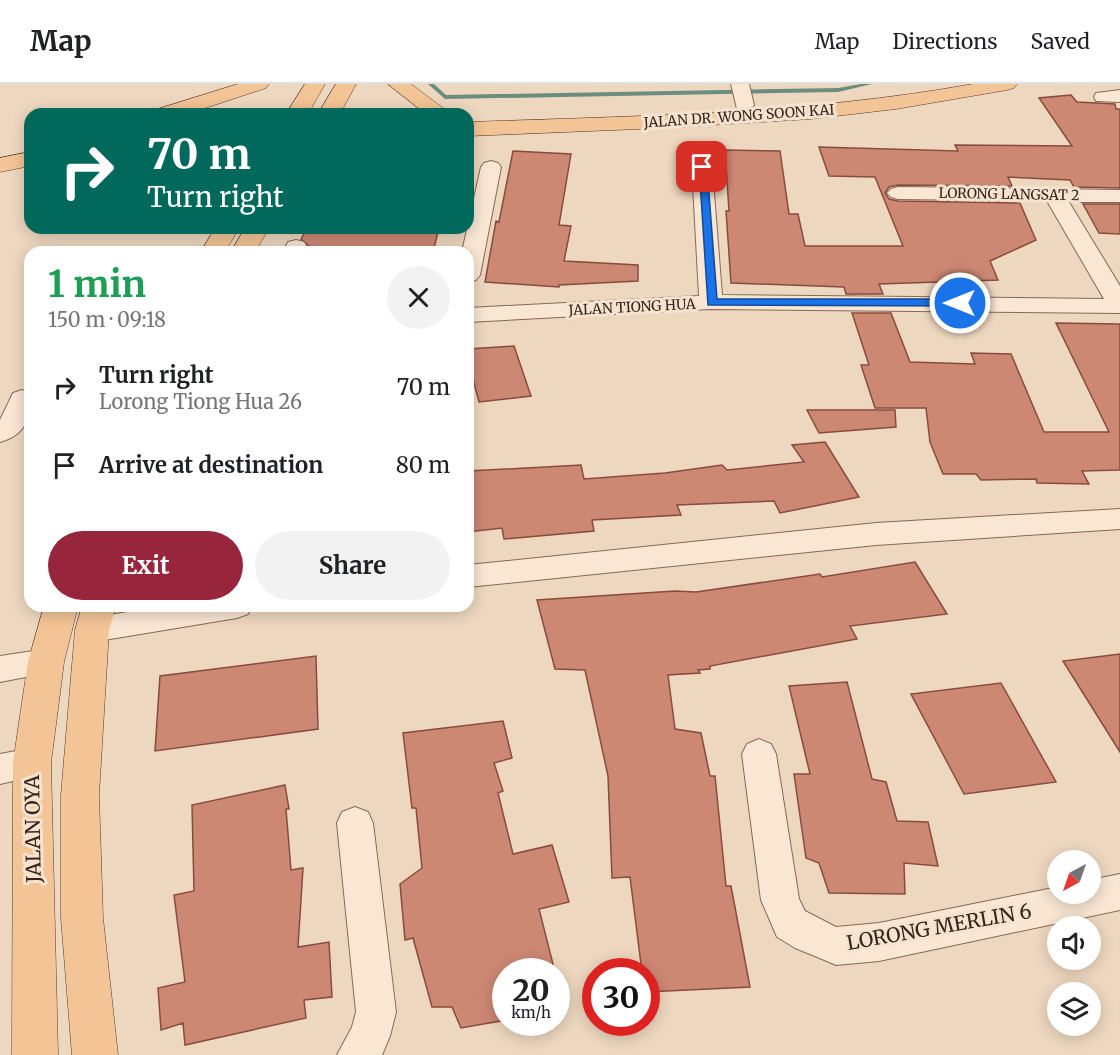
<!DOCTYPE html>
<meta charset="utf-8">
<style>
:root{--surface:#fff;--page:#f2f2f2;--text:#202124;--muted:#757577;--line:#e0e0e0;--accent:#97263d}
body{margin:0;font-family:Merriweather,serif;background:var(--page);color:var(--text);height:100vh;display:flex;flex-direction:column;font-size:22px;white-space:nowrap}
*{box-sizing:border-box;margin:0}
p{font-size:20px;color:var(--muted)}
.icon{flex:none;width:33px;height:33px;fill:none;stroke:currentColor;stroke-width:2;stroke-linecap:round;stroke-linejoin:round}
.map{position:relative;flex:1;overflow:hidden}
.sheet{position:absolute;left:24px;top:162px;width:450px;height:366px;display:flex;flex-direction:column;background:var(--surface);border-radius:18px;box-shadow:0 3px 15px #0003}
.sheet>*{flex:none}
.guide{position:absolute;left:24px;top:24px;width:450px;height:126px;border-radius:18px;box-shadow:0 3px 15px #0003;background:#00695c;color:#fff;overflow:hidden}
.needle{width:39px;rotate:220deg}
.buttons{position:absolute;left:1047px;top:766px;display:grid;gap:12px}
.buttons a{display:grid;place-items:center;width:54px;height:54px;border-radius:50%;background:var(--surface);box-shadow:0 3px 15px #0003;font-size:30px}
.speed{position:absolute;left:492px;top:874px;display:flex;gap:12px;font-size:30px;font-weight:700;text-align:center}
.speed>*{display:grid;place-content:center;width:78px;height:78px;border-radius:50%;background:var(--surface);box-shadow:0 3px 15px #0003;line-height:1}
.speed small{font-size:15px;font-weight:400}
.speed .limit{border:9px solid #d22;background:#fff;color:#111}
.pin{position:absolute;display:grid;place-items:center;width:51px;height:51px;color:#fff;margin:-26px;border-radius:12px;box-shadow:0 3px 9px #0006}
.me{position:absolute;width:66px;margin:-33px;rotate:270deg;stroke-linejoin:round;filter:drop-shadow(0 0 4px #0008)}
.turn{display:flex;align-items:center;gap:21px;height:126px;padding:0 24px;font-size:27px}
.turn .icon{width:78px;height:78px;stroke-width:2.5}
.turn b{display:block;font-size:42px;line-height:51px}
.round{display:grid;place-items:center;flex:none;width:63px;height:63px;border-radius:32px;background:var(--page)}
.head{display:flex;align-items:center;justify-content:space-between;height:102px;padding:0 24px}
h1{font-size:36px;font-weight:700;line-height:45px;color:#1e9e55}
.button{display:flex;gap:12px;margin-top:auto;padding:12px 24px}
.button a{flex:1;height:69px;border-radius:36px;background:var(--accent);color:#fff;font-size:24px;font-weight:700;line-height:69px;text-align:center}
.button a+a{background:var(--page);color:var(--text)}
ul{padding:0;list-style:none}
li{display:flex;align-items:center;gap:18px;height:78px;padding:0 24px}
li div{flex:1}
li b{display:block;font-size:22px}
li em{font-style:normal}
header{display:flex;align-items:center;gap:36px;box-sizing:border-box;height:84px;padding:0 30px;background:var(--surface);border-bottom:2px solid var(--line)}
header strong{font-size:28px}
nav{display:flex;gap:33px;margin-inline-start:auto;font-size:21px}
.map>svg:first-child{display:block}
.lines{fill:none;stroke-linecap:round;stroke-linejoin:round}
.stream{fill:#6a8e7e;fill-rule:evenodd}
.building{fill:#cd8874;stroke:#874c3d;stroke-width:1.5}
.minor-casing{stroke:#876857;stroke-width:2}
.major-casing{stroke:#55372c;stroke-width:1}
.minor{fill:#f9e6d3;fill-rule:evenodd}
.major{fill:#f3c496;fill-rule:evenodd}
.route{fill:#1a73e8;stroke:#114b97;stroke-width:1.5}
.labels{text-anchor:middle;stroke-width:6;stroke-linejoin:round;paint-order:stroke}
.far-street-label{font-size:14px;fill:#37241c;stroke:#f6e3cf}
.near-street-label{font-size:20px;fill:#37241c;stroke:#f6e3cf}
</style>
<header>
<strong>Map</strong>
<nav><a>Map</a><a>Directions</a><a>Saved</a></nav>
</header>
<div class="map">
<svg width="1120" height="971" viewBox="0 0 1120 971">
<rect width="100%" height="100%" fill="#eed7bf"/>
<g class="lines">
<path class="stream" d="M428 0H434L446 11 838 4 861 0H872L838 8 445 15Z"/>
</g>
<path class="building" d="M1071 11 1077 18 1115 20 1116 25H1120V104L1074 103 1070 96 1008 93 1012 102 898 101 889 103 885 109 889 115 898 117 1020 119 1036 156 990 177 998 196 879 200 883 210H846L844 203 731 199 726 127H729L725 66 780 67 789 130H798L805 162H903L875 93 829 92 819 63 958 67 955 61 1072 62 1039 14Z
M513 67 571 70 559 141 571 142 564 177 638 181V197L559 201V203L485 198 496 137 499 138Z
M1083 120H1120V150L1099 149Z
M307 144H439L433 168H307L309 162 301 155Z
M852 229H891L910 278 975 280 971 269 1011 270 1044 348H1109L1056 239 1120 240V386L1082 387 1089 400 1037 399 1036 395 981 396 976 390H943L930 358 926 324H875L861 281H869Z
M514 262 531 312 479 318 468 276V265Z
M807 326H895L896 343 819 349Z
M825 358 859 413 780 429 774 417 677 421 681 431 592 436 594 447 504 455 502 444 468 448V387L581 381 584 395 665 389 722 381 727 386 804 378 792 361Z
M915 478 947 530 850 542 857 555 710 582V585L698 586 700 589 668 591 675 645 701 649 710 692H715L726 802H731L750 903 646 908V888H642L630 793 612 794 608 692 585 586 555 585 537 516 675 507 696 508 820 490 822 493Z
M1120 570V668L1063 577Z
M316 572 318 645 155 667 160 592Z
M847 598 872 695 886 698 897 737 928 738 938 782 904 779 905 810 829 809 819 779 806 774 794 690H810L789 602Z
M1001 599 1056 698 964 710 911 610Z
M503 637 512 674 494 679 503 707 498 709 513 770 552 761 569 818 539 825 555 888H506V936L461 944 452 923H432L413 854 405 856 400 800 422 784 416 724H412L403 649Z
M285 701 289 725H286L291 786 303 784 298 863 329 858 332 913 304 916 306 934 185 961 183 939 161 946 158 904 185 898 174 811 194 807 192 721Z"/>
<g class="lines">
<defs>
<path id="minor" d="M731 0H749L754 21 751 25H737Z
M1120 6V18L1096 17 1094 13 1096 9Z
M491 77 498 79 501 83 480 191 476 196 468 198V168H462L481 83 484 79Z
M702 77 709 79 712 83 722 211 1104 215 1047 117 898 115 891 113 887 109 891 105 898 103 1120 106V118H1069L1120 202V229L711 225 468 238V224L699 212 692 83 695 79Z
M296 156 304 158 307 163 305 168H283L288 158Z
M22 306 30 309C30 333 27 351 0 358V336L13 309Z
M1120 425V445L876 461 468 503V481L876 439Z
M163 522H252L248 530 237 534 92 558 81 555 76 546 81 537 92 534Z
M46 565 57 569 62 578 57 587 0 598V572Z
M759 655 771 660 776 670 799 815 805 827 836 843 879 839 1058 803V810H1090V796L1120 790V826L879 877 836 881 822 875 795 864 777 853 761 816 742 670 747 660Z
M32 664 44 668 49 679 44 690 0 700V670Z
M355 723 368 728 373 739 396 928 390 952 382 971H337L352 943 356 928 337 739 342 728Z"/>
<path id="major" d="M238 0H269L266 4 187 30H155L158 25Z
M305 0H325L308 30H286Z
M336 0H356L340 30H318Z
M388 0H411L451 30H426Z
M973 0H1017L1014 4 1007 6 896 25 810 35 664 44 468 52V38C637 32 806 30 973 0Z
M30 68V82L0 88V74Z
M215 144H239L225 168H201Z
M245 144H269L255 168H231Z
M44 522H78L64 578 51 679 58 971H12L13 679 28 578Z
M82 522H116L109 546 99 711 103 834 118 971H72L61 834V711L75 546Z"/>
</defs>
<use href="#minor" class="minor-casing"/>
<use href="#major" class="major-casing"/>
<use href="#minor" class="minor"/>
<use href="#major" class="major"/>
</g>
<path class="route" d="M699 81 707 83 717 215H960L965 219 960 222 708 221Z"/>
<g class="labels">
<g class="far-street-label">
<text transform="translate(739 32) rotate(-4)" y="5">JALAN DR. WONG SOON KAI</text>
<text transform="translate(1009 110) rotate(1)" y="5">LORONG LANGSAT 2</text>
<text transform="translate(632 223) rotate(-3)" y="5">JALAN TIONG HUA</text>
</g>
<g class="near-street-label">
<text transform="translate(33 745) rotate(-91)" y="7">JALAN OYA</text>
<text transform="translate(939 843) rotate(-10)" y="7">LORONG MERLIN 6</text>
</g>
</g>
</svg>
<div class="buttons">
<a><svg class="needle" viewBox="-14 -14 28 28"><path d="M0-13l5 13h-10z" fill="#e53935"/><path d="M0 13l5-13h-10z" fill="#757577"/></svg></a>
<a><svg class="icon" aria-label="sound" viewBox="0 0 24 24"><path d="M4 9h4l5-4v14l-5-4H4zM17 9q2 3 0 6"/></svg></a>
<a><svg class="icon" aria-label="layers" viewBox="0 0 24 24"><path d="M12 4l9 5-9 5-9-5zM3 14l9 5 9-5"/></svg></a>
</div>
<div class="speed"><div>20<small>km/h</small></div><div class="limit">30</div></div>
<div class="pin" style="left:702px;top:83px;background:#d93025"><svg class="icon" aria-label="arrive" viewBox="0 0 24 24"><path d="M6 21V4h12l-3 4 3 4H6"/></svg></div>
<svg class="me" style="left:960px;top:219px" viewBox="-20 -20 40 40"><circle r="17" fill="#1a73e8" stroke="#fff" stroke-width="3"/><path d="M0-11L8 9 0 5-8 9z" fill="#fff"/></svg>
<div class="guide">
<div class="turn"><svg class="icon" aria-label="right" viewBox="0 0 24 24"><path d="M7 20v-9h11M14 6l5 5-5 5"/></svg><div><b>70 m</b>Turn right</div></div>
</div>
<section class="sheet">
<div class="head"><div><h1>1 min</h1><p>150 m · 09:18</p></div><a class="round"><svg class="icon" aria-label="close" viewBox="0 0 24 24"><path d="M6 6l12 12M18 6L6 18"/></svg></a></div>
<ul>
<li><svg class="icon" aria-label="right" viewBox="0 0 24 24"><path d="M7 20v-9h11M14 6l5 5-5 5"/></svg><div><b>Turn right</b><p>Lorong Tiong Hua 26</p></div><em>70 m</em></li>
<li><svg class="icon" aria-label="arrive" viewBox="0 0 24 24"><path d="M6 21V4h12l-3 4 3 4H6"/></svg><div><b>Arrive at destination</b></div><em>80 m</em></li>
</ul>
<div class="button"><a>Exit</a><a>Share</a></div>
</section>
</div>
